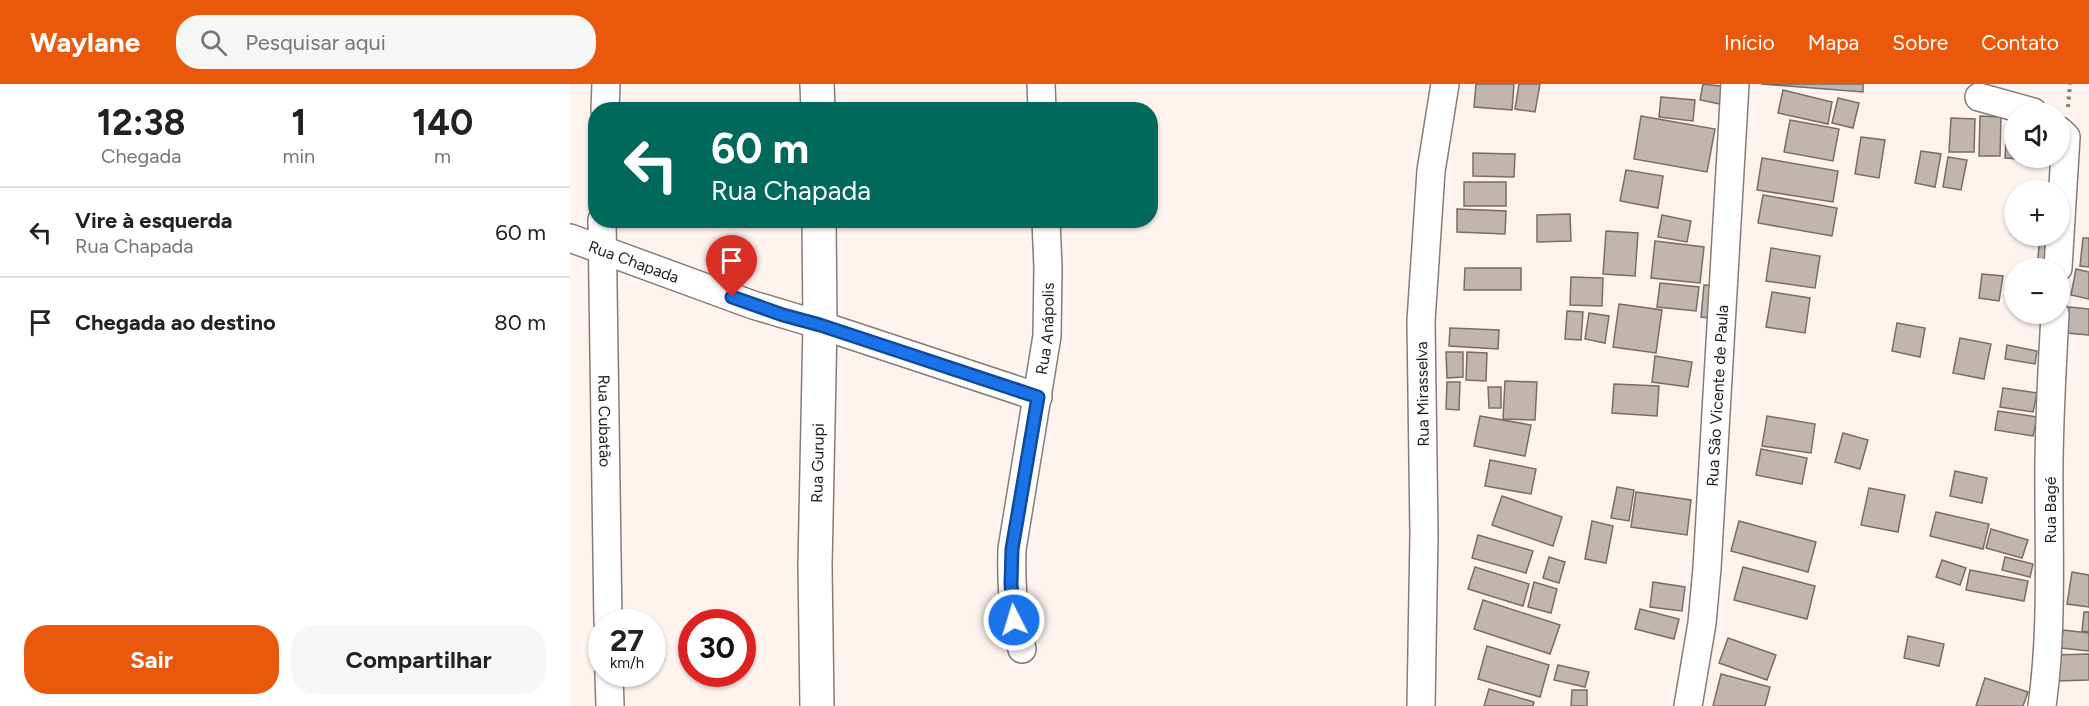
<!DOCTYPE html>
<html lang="pt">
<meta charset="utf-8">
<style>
:root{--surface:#fff;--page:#f6f6f6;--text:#222;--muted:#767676;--line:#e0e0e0;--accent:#ea580c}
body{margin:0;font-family:Figtree,sans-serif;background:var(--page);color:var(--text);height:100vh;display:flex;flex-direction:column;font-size:22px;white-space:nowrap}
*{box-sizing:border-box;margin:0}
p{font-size:20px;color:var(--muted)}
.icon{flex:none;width:33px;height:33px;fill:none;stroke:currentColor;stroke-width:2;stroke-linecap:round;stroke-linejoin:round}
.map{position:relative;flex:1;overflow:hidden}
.panel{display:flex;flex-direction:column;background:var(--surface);width:570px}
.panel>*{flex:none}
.hud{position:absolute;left:18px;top:18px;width:570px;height:126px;border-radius:24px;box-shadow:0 2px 4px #0004;background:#00695c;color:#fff;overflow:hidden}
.tools{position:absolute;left:1434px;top:18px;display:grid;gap:12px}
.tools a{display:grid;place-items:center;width:66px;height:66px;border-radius:50%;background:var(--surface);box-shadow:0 2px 4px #0004;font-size:30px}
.speed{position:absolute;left:18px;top:525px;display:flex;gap:12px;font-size:30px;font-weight:700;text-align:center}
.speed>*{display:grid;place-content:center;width:78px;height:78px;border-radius:50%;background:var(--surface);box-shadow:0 2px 4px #0004;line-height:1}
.speed small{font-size:15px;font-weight:400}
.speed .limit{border:9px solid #d22;background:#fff;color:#111}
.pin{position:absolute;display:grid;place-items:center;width:51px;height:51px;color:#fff;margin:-62px -26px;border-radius:50% 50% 50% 0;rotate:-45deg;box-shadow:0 0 6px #0007}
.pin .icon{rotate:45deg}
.me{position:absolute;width:66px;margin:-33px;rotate:355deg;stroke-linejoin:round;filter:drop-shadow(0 0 4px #0008)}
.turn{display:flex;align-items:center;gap:21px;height:126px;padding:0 24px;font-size:27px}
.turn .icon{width:78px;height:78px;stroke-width:2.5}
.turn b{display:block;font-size:42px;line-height:51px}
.eta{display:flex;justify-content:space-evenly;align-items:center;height:102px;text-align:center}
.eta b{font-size:36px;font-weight:700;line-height:42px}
.button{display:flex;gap:12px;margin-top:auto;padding:12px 24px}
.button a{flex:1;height:69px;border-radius:24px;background:var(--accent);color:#fff;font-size:24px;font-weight:700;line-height:69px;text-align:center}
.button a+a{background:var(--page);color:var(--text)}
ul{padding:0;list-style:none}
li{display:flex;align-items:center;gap:18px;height:90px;padding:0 24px;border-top:2px solid var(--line)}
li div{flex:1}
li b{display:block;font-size:22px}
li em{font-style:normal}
header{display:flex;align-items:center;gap:36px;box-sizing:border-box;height:84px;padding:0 30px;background:var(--accent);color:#fff}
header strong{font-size:28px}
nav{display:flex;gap:33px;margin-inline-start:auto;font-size:21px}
.search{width:420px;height:54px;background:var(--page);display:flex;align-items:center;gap:15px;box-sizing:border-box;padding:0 21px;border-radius:24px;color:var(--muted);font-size:22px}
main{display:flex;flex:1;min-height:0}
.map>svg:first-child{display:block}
.building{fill:#c2b5b0;stroke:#786b68;stroke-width:1.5}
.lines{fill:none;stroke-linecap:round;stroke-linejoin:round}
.street-casing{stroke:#887b77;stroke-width:30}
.secondary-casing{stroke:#887b77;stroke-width:36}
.path{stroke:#867e7c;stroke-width:4;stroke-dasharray:3 4.5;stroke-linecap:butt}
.street{stroke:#fff;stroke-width:27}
.secondary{stroke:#fff;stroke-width:33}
.route-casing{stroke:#114b97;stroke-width:15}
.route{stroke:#1a73e8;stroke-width:10}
.labels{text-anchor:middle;stroke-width:5;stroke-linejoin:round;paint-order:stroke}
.street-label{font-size:16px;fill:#221d1c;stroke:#fff}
</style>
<header>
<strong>Waylane</strong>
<div class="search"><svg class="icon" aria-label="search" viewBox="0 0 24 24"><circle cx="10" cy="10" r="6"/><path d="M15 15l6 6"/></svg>Pesquisar aqui</div>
<nav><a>Início</a><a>Mapa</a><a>Sobre</a><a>Contato</a></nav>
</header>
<main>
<section class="panel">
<div class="eta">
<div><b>12:38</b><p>Chegada</p></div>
<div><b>1</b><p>min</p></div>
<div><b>140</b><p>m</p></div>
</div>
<ul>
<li><svg class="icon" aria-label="left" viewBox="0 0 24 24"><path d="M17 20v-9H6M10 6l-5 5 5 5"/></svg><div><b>Vire à esquerda</b><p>Rua Chapada</p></div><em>60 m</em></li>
<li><svg class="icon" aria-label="arrive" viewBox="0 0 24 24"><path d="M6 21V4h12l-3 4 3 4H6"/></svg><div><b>Chegada ao destino</b></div><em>80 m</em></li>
</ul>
<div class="button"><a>Sair</a><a>Compartilhar</a></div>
</section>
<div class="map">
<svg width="1519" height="622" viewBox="0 0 1519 622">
<rect width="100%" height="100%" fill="#fff3f0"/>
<path class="building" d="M906 0H944L942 26 904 23Z
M949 0H970L965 28 945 25Z
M1133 0 1159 3 1155 21 1130 16Z
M1191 0H1293V8Z
M1213 6 1262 18 1258 40 1208 29Z
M1091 13 1125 16 1123 37 1089 33Z
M1268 14 1289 19 1283 44 1262 39Z
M1071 32 1145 45 1137 88 1064 75Z
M1410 32 1431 33 1430 72H1409Z
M1381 34 1405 35 1404 68H1379Z
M1220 36 1269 45 1263 77 1214 68Z
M1437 40H1444V74L1449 75 1435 74Z
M1291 53 1315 56 1309 94 1285 90Z
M1351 67 1371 70 1365 103 1345 99Z
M903 69 945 70 944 93 903 92Z
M1378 73 1397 76 1391 106 1373 103Z
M1192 74 1268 87 1263 118 1187 106Z
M1056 86 1093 92 1088 124 1050 117Z
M894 98H936V122H894Z
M1193 111 1267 124 1262 152 1188 139Z
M887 125 936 127 935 150 887 148Z
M1000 130 1001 157 967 158V131Z
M1092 131 1121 137 1117 158 1088 153Z
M1036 147 1068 149 1065 192 1033 190Z
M1470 152H1488L1485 184H1467Z
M1513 154H1519V183L1510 182Z
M1085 157 1134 163 1130 199 1081 194Z
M1201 164 1250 172 1245 204 1196 197Z
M895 184H951V206H894Z
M1506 185 1519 188V215L1501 211Z
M1412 190 1433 192 1429 217 1409 214Z
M1001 193 1033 194 1032 222 1000 221Z
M1090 199 1129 203 1126 227 1087 223Z
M1134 201 1151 202 1148 235 1131 233Z
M1202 208 1240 214 1235 249 1196 243Z
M1049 220 1092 226 1086 269 1043 263Z
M1499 223 1519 225V251L1496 249Z
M997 227 1013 228 1011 256 995 255Z
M1019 229 1039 232 1035 259 1015 255Z
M1327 239 1355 244 1350 273 1322 267Z
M880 244 929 246 928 265 879 262Z
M1390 254 1421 260 1414 295 1383 289Z
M1437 261 1467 267 1465 280 1435 275Z
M876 268H893V293L877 294Z
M897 268 917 269 916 297 896 296Z
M1085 272 1122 278 1118 303 1082 298Z
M935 297 967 298 965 336 933 335Z
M877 298H890L889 326 876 325Z
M1044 300 1089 302 1087 332 1042 329Z
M918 303H931V324H919Z
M1433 304 1467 309 1463 328 1430 323Z
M1428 327 1467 333 1463 352 1425 346Z
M910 332 961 341 955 372 904 362Z
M1197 332 1245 340 1241 369 1192 362Z
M1273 349 1298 356 1290 385 1265 378Z
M1191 365 1237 374 1232 400 1186 391Z
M920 376 966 385 961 410 915 402Z
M1385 387 1417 394 1412 419 1380 412Z
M1047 403 1064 406 1059 437 1041 434Z
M1299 404 1335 411 1328 448 1291 441Z
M1066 408 1121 416 1117 451 1061 443Z
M932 412 992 433 983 462 922 441Z
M1366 428 1419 440 1413 465 1360 452Z
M1022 437 1043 442 1036 479 1015 475Z
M1169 437 1246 458 1238 488 1161 467Z
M1421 445 1458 456 1452 474 1416 464Z
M908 451 963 467 956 489 902 474Z
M979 473 995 478 989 499 973 494Z
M1435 473 1463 480 1460 493 1432 486Z
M1372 476 1396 484 1390 501 1366 493Z
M905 483 959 500 953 522 898 505Z
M1173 483 1245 502 1237 535 1164 516Z
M1400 486 1458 497 1454 517 1396 506Z
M1502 488 1519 491V523L1497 520Z
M964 498 987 505 981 529 958 523Z
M1083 498 1115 503 1112 527 1080 523Z
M913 516 990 541 980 570 904 545Z
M1070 525 1109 535 1104 555 1065 545Z
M1514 528H1519V548L1512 547Z
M1493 546 1519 549V567L1491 564Z
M1338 552 1374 560 1369 582 1334 574Z
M1158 554 1206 571 1197 596 1149 579Z
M917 562 979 581 970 613 908 595Z
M1519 570V596L1486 597 1485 571Z
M988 581 1019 588 1015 603 984 596Z
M1151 590 1200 603 1195 622H1143Z
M1415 594 1458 608 1453 622H1406Z
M919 605 964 618 963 622H914Z
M1002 606H1017V622H1001Z"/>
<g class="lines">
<defs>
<g id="street">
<path d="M471 0 472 26"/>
<path d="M1409 13 1463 28"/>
<path d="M35 26 36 0"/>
<path id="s1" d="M32 136 38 538"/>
<path id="s2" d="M0 154 183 221 250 241 468 313"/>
<path d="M1488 184 1496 53 1490 47"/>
<path id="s3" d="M452 565C443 530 441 501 442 465L477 252 478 184 476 136"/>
<path d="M39 590 40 622"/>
<path d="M851 622 854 450 851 237 861 87 875 0"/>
<path id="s4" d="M1118 622 1132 539 1137 484 1165 0"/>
<path d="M1472 622C1482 551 1479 479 1479 408 1478 348 1482 289 1485 230"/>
</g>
<g id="secondary">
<path d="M247 0 248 26"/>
<path id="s5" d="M247 622 245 482 250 241 249 136"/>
</g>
</defs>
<use href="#street" class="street-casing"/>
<use href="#secondary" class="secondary-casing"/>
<path class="path" d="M1498 23 1500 0"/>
<use href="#street" class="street"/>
<use href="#secondary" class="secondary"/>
</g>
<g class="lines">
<defs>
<path id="route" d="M162 213 213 231 250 241 468 313 442 465 441 500 444 536"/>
</defs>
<use href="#route" class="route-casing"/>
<use href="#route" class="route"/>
</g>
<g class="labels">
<g class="street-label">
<text dy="6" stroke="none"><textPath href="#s2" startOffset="68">Rua Chapada</textPath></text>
<text dy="6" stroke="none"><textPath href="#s3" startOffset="324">Rua Anápolis</textPath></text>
<text transform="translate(852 310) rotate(-91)" y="6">Rua Mirasselva</text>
<text dy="6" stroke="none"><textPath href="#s4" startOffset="312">Rua São Vicente de Paula</textPath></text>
<text dy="6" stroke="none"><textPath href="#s1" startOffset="201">Rua Cubatão</textPath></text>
<text dy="6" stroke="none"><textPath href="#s5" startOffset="243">Rua Gurupi</textPath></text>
<text transform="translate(1480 426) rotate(-90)" y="6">Rua Bagé</text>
</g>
</g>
</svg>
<div class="tools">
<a><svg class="icon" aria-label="sound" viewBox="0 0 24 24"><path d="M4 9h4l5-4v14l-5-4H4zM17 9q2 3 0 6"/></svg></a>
<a>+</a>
<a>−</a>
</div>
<div class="speed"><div>27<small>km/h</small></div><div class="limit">30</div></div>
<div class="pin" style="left:162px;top:213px;background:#d93025"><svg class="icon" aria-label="arrive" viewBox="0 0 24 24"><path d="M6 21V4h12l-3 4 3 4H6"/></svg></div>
<svg class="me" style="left:444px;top:536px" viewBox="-20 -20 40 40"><circle r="17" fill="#1a73e8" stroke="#fff" stroke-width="3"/><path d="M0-11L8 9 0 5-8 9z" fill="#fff"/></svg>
<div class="hud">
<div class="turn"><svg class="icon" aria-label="left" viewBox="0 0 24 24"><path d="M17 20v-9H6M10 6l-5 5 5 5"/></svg><div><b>60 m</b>Rua Chapada</div></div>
</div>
</div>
</main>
